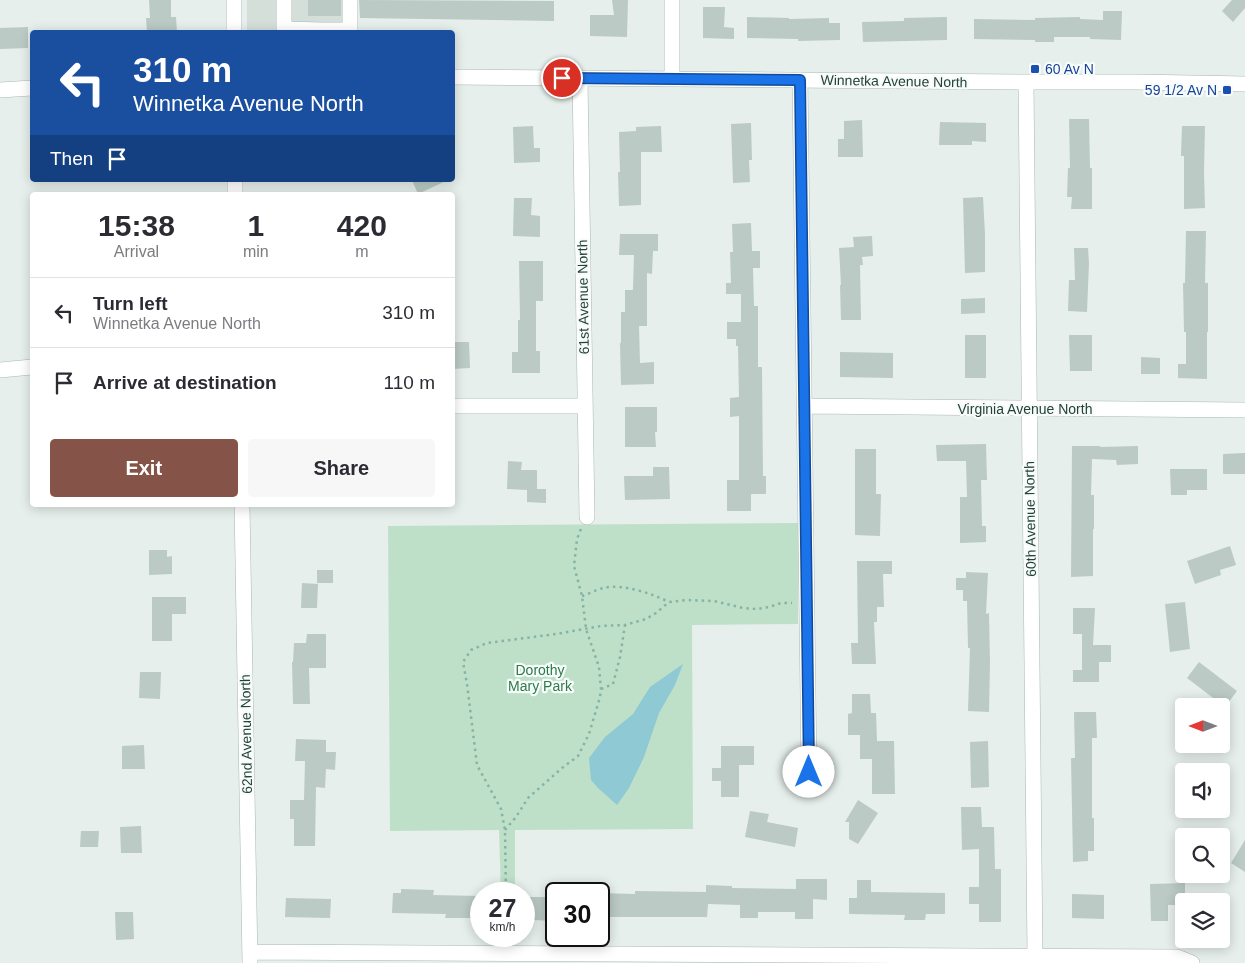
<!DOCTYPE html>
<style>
:root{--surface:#fff;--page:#f7f7f7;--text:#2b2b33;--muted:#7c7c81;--line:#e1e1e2;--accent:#855347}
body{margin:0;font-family:Helvetica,sans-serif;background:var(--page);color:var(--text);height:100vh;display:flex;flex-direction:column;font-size:19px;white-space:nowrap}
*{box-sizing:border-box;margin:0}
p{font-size:16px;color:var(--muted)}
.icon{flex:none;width:28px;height:28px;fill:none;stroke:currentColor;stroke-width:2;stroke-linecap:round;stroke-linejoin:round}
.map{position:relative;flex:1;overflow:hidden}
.panel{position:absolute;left:30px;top:192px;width:425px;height:315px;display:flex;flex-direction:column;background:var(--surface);border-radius:5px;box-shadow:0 2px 12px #0003}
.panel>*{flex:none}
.top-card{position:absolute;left:30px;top:30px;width:425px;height:152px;border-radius:5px;box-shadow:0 2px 12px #0003;background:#1a4fa0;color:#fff;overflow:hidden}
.needle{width:32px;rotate:270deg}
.tools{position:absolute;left:1175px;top:698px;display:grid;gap:10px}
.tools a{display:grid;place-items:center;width:55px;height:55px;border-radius:5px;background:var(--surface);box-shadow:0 2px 12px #0003;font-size:25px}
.speed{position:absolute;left:470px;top:882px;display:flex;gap:10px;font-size:25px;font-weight:700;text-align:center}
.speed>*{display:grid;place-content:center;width:65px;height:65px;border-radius:50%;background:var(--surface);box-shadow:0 2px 12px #0003;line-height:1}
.speed small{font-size:12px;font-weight:400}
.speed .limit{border:2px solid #111;border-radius:8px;background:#fff;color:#111}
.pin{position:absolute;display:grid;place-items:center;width:42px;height:42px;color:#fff;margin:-21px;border:2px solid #fff;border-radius:50%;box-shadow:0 1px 5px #0007}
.me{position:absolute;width:55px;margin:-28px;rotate:0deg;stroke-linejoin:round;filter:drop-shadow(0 0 4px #0008)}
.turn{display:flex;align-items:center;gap:18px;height:105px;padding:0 20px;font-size:22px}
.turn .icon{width:65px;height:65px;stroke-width:2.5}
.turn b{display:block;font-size:35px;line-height:42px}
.then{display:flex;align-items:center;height:48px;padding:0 20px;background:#0003;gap:10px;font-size:19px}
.eta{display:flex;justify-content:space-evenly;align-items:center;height:85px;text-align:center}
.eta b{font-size:30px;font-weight:700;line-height:35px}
.cta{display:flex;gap:10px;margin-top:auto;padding:10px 20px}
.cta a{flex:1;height:58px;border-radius:5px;background:var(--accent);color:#fff;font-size:20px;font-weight:700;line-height:58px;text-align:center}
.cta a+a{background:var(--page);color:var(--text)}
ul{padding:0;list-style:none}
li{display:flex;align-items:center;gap:15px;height:70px;padding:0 20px;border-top:1px solid var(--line)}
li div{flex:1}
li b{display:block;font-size:19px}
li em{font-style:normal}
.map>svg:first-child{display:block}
.built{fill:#d4dfda}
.green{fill:#bfe0c8}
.water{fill:#8ec9d4}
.building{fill:#bbcac4}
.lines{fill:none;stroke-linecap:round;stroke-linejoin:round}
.minor-casing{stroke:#a8b8b2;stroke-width:16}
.path{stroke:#86b3a5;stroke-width:2.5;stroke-dasharray:2.5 4;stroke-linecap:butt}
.minor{stroke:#fff;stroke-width:15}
.route-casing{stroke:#114b97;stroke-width:12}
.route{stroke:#1a73e8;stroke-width:9}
.transit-dot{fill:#1a4fb4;stroke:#f7fbf9;stroke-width:2}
.labels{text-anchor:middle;stroke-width:4.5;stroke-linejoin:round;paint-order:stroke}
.transit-label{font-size:14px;fill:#164399;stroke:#f7fbf9;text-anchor:start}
.street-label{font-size:14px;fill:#24423a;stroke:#f7fbf9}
.park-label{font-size:14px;fill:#2d7a4b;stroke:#f7fbf9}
</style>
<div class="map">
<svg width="1245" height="963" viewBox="0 0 1245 963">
<rect width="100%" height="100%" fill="#e6efeb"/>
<path class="built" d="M247 0H352V32H247Z"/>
<path class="green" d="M798 523V624L692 625 693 829 515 830V894H501L499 830 390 831 388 526Z"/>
<path class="water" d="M683 664 675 685 659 713 644 757 629 788 617 805 598 788 591 780 589 758 605 737 633 714 650 687Z"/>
<path class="building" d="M149 0H171V17H176L177 32H147L146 18H150Z
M308 0H341V16H308Z
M359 0 554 1V21L360 18Z
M612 0H628L627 37 590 36V15H614Z
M1232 0H1245V8L1233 22 1222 11Z
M703 7H725L724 27 734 28V39L703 38Z
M1103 11H1122L1121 40 1090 39V37H1054V42H1035V40L974 39V19L1035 20V18L1080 17V19L1103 20Z
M747 17 789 18V19L829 18V23H840V40L798 41V39L747 38Z
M947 17V40L863 42 862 22 904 21V18Z
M28 27V48L0 49V28Z
M1069 119H1089L1090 168H1092V209H1071L1072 197H1067L1068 168H1070Z
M862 120 863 157H838V139H844V121Z
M940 122 986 123V142L972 141V145H939Z
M751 123 752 160H749L750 182 733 183 731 124Z
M533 126 534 148H540V162L514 163 513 127Z
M661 126 662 152H641V205L619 206 618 172H620L619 132 636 131V127Z
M1182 126H1205L1204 172 1205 208 1184 209V156H1181Z
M412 180H448L418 194Z
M983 197 985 234V272L965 273 963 198Z
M514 198H532L531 215 540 216V237L513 236Z
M751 223 752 251H760V268H753L754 306H758V367H762L763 476H766V494H751V511H727V480H739V416L730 417V398L739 397 738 346H736V339H727V322H741V294H726V283H731L730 252H733L732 224Z
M1186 231H1206L1205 283H1208V332H1207V379L1178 378V364H1186V332H1184L1183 283H1185Z
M620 234H658V251H653L652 274 647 273V326H639L640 363 654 362V384L621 385 620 343H621V312H625V290H633L634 255H619Z
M872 236 873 256 862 257 863 265H860L861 320H841L840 285H841L839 248 854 247 853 237Z
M1074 248H1088L1089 263 1087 312 1068 311 1069 280H1075Z
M519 261H543V301H536V351H540V373H512V352H518V320H520Z
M985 298V313L961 314V299Z
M965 335H986V378H965Z
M1069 335H1092V371H1070Z
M452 342H469L470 368 452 369Z
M840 352 893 353V378L840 377Z
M1141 357 1160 358V374H1141Z
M625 407H657V432H655L656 447H625Z
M986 444 987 480H981L982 526H986V542L960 543V497H967L966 461H937L936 445Z
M1072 446H1100V447L1138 446V464L1117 465 1116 460 1092 459 1091 495H1094V529H1093V576L1071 577Z
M855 449H876V494H881L880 536 855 535Z
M1245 453V474H1223V454Z
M508 461 522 462 521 470H537V489H546V503L527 502V490L507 489Z
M653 467H669L670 499 625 500 624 476H653Z
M1170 469H1207V490H1187V495H1171Z
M1230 546 1236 565 1220 570 1221 575 1195 584 1187 561Z
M149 550H167V557L172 556V574L149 575Z
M857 561H892V574H883L884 607H877V622H874L876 664H852L851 643H858Z
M317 570H333V583H317Z
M966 572 988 573 986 614 989 613 990 663 989 712 968 711 970 648H968L967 601H963V590H956V578H966Z
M302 583 318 584 317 608H301Z
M152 597H186V614H172V641H152Z
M1185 602 1190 649 1170 652 1165 604Z
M1073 608H1095L1093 645H1111V662H1099V682H1073V670H1082V634H1073Z
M307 634H326V668H309L310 704H293L292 662H293L294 643H306Z
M1199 662 1237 691 1225 707 1187 678Z
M140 672H161L160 699 139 698Z
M852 694H870L871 713H876L877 741H894L895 794H872V759H860V735H848V714L852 713Z
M1074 712H1096L1097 738H1092V818H1094V851H1088V861L1073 862 1071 758H1075Z
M296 739 326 740V752H336L335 770 326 769 325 788 316 787 315 846H294V819H290V800H304L305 761H295Z
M988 741 989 787 971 788 970 742Z
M144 745 145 769H122V746Z
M721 746H754V765H739V797H721V781H712V768H721Z
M858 800 878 813 858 844 849 839V822H845Z
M961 807H981L982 827H994L995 869H1001V922H979V904H969V887H979V849L962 850Z
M750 811 769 814 767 822 798 828 795 847 745 837Z
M141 826 142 853H121L120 827Z
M81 831H99L98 847H80Z
M1245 840V872L1231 863Z
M796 879H827V900L813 899V919H795V912H758V918H740V905L708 904 707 917H599V893L635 894V891L706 892V885L732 886V888L796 889Z
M857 880H871V892L945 893V914H926L925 920H904L905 915 849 914V898H857Z
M1185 883V901H1184V905H1168V921H1151L1150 884Z
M401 889 434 890 433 895 480 896V918H445L446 914 392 913 393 893H401Z
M1072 894 1104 895V919L1072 918Z
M524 897H556V921L531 920V917H524Z
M286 898 331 899 330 918 285 917Z
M115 912H133L134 939 116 940Z"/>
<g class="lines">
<defs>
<path id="minor" d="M284 0V29L322 30
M234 32V0
M322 32V30H350V0
M452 77 1026 82H1136L1245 84
M580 78 587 517
M672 79V0
M800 80 809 772
M1026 82 1035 956
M0 90 32 88
M235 180V195
M0 370 32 367
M452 406H584
M804 406 1245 410
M242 505 250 963
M250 952 1177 957 1192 963"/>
</defs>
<use href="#minor" class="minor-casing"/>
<path class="path" d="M582 596C589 594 597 589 604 588 622 583 653 594 669 602
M601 689 613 684 620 657 625 625
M505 830 516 817 528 798 562 768 578 756 589 734 600 697 601 689 599 667 586 629 582 596 574 566 577 539 581 529
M506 894 505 830 501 809 477 765 467 684 463 662 471 650 487 643 556 634 601 626 625 625 646 619 656 613 669 602 686 600 714 601 743 608 757 609 769 607 781 603H792"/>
<use href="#minor" class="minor"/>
</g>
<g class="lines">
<defs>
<path id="route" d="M562 78 800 80 809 772"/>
</defs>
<use href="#route" class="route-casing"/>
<use href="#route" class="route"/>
</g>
<g class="transit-dot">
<rect x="1030" y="64" width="10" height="10" rx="2.5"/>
<rect x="1222" y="85" width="10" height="10" rx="2.5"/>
</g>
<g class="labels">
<g class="transit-label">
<text x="1045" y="74">60 Av N</text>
<text x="1217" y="95" text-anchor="end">59 1/2 Av N</text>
</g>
<g class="street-label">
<text transform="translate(894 81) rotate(1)" y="5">Winnetka Avenue North</text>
<text transform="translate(583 297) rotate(-91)" y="5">61st Avenue North</text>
<text x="1025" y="414">Virginia Avenue North</text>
<text transform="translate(1030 519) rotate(-91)" y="5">60th Avenue North</text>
<text transform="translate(246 734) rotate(-91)" y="5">62nd Avenue North</text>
</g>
<g class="park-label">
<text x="540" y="675">Dorothy<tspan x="540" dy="16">Mary Park</tspan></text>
</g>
</g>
</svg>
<div class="tools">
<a><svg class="needle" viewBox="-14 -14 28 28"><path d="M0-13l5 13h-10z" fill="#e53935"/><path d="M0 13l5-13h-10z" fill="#7c7c81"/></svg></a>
<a><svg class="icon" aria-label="sound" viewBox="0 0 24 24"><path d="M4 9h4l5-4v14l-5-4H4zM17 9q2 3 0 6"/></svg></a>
<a><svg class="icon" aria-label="search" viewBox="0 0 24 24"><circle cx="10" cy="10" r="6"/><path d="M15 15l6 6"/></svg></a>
<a><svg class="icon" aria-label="layers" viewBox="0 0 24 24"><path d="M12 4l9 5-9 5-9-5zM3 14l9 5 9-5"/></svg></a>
</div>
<div class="speed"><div>27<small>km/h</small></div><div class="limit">30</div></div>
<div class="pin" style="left:562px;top:78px;background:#d93025"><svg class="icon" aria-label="arrive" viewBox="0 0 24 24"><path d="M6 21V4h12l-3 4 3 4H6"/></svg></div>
<svg class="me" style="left:809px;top:772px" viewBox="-20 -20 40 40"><circle r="19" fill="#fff"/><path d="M0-13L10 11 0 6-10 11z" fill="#1a73e8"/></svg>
<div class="top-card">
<div class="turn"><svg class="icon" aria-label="left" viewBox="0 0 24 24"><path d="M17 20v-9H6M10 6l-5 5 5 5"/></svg><div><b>310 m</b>Winnetka Avenue North</div></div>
<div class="then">Then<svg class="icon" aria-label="arrive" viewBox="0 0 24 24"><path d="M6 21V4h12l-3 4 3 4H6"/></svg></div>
</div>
<section class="panel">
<div class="eta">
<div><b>15:38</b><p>Arrival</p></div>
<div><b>1</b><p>min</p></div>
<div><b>420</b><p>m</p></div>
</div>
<ul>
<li><svg class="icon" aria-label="left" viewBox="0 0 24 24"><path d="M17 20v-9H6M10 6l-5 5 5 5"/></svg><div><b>Turn left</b><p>Winnetka Avenue North</p></div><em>310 m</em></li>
<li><svg class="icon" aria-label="arrive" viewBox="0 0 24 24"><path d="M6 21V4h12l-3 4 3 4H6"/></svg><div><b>Arrive at destination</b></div><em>110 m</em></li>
</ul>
<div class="cta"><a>Exit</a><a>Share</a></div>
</section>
</div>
